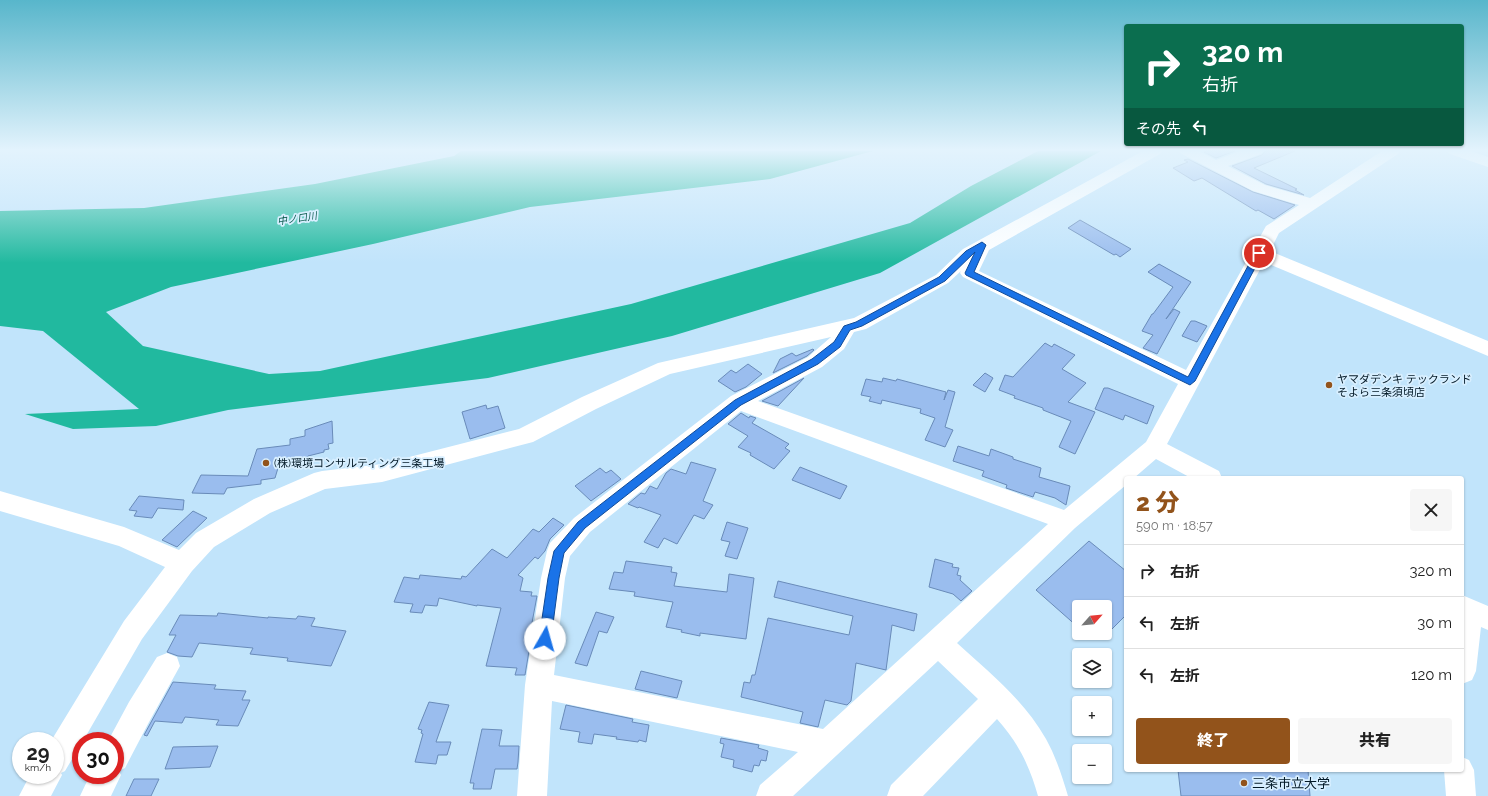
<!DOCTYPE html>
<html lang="ja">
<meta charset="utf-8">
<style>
:root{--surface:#fff;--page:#f6f6f6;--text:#222;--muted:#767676;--line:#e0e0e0;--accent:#92531b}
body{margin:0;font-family:Raleway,"Noto Sans JP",sans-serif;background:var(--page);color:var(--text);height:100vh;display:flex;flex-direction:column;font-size:15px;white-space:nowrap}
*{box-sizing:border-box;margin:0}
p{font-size:13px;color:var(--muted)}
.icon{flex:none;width:22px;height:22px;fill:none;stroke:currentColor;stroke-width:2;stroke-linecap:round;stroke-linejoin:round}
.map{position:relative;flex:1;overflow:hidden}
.side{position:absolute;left:1124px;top:476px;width:340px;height:296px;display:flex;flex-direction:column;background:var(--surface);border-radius:4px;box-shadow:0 1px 3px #0004}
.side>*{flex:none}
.hud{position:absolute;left:1124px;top:24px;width:340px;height:122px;border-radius:4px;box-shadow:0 1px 3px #0004;background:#0b6e4f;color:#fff;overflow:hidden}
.needle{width:26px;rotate:63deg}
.controls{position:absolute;left:1072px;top:600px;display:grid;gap:8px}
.controls a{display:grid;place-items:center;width:40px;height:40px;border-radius:4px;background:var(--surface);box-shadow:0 1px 3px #0004;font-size:20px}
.speed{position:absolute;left:12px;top:732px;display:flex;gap:8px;font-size:20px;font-weight:700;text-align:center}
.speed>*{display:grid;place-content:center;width:52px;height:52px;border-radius:50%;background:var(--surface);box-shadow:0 1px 3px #0004;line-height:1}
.speed small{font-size:10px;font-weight:400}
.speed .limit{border:6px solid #d22;background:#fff;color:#111}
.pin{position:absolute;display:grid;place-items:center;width:34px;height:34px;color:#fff;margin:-17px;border:2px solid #fff;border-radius:50%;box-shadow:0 1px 4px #0007}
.me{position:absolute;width:44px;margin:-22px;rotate:7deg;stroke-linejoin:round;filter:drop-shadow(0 0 3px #0008)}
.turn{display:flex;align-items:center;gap:14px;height:84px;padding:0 12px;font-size:18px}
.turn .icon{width:52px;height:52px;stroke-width:2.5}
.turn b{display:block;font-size:28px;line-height:34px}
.then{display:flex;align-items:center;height:38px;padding:0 12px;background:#0003;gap:8px;font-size:15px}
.round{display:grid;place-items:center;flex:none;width:42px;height:42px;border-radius:4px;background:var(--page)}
.overview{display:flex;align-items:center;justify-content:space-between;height:68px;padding:0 12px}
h1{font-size:24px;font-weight:800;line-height:30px;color:var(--accent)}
.cta{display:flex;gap:8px;margin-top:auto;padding:8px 12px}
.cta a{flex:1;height:46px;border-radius:4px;background:var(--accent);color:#fff;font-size:16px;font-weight:800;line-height:46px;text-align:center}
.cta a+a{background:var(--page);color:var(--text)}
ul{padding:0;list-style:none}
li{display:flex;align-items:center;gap:12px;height:52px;padding:0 12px;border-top:1px solid var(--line)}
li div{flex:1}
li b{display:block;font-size:15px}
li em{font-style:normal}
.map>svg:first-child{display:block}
.water{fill:#21b99f}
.building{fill:#9abdee;stroke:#698bb9}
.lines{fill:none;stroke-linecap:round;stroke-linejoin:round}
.minor{fill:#fff;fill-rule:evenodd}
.route{fill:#1a73e8;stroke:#114b97}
.poi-dot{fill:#92531b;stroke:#d8efff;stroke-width:1.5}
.labels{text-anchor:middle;stroke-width:3.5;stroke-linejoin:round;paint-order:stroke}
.far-water-label{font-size:10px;font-style:italic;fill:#0a5a4c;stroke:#d8efff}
.poi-label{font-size:11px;fill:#021826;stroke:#d8efff;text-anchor:start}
.near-poi-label{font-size:13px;fill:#021826;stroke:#d8efff;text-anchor:start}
</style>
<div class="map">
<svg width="1488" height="796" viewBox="0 0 1488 796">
<rect width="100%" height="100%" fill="#c1e4fb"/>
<path class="water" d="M461 151H873L770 179 530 207 373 244 171 287 106 312 143 346 269 374 320 371 631 304 910 223 971 186 1038 151H1101L880 273 672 336 488 378 228 410 156 426 73 429 25 414 139 409 43 331 0 326V211L144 208 315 184 454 156Z"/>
<path class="building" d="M1206 151H1235L1216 158 1204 152Z
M1265 151H1295L1254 168 1297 189 1295 190 1304 195 1266 184 1232 166 1262 155Z
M1188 159 1253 192 1295 205 1274 219 1258 210 1256 211 1202 178 1194 181 1173 168 1188 162 1184 160Z
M1080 220 1131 249 1120 257 1116 254 1114 255 1068 228Z
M1159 264 1191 282 1166 319 1174 309 1180 312 1157 354 1143 348 1153 335 1142 331 1152 314H1153L1173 287 1148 272Z
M1191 321H1195L1207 326 1197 342 1182 336Z
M1045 343 1052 347 1054 344 1075 355 1062 369 1086 383 1068 402 1095 412 1075 454 1059 447 1071 421 1043 410V408L1014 398 1015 396 999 390 1005 375 1013 377Z
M813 349 814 350 807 356 773 373 780 359 792 353 796 356Z
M748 364 762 374 746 387 735 392 718 381 731 370 736 373Z
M985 373 993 378 985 392 973 385Z
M804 378 778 406 762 401Z
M883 378 896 381 897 379 946 392 944 400 948 390 955 392 945 427 953 430 945 447 925 440 935 418 920 413 921 409 882 400 881 404 869 401 871 397 861 395 866 379 882 382Z
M1104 388H1108L1154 406 1147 424 1125 415 1123 420 1095 409Z
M486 405 487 409 498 406 505 428 470 439 462 412Z
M741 413 749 418 750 416 756 418 752 423 789 444 785 448 790 451 774 469 750 455 751 453 738 447 748 436 728 424Z
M332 421 333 443 328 444 329 449 324 450V452L308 456V460L278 468 275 478 261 480V484L227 488 224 494 192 493 201 475 248 476 257 449 290 445V439L305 436V430Z
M958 446 989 456 991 449 1013 457V459L1041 468 1039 477 1070 486 1066 505 1055 498 1035 492 1033 497 1006 488 1007 485 982 476 984 471 953 461Z
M691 462 716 469 703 501 713 505 704 519 694 515 677 544 664 538 658 548 644 542 661 515 639 507 638 508 628 504 641 493 645 494 650 486 657 489 666 473 671 469 686 474Z
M800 467 847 486 840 499 792 480Z
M600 468 606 473 611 470 621 479 591 501 575 486Z
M139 496 184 500 183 510 158 508 152 518 134 516 137 511 129 510Z
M193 511 207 518 177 547 162 540Z
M553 518 564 525 550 539 545 551 538 559 535 557 518 575 523 578 520 591 532 592 531 596H537L528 644 530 645 525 675H515L517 668 486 666 501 608 477 605V606L439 598 437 606 425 605 422 613 410 612 413 604 394 602 404 577 419 579 420 575 461 579 462 576 466 577 492 549 507 558 533 529 539 532Z
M727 522 748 528 737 559 725 556 730 542 721 540Z
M1089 541 1126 571V615L1105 636V607H1079V628L1036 590Z
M935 559 953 564 952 567 959 568 957 575 961 576 960 580 972 591 961 601 953 594 929 587Z
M626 561 672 567 671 572 677 573 674 586 727 592 729 574 754 578 746 639 700 633V636L681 632 682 630 666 627 673 602 634 596 635 592 609 589 614 572 623 573Z
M778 581 917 614 914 631 892 625 886 670 856 663 851 701 847 705 825 700 818 727 800 723 803 712 741 697 744 682 750 683 752 675H755L768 618 849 635 853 616 774 597Z
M596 612 614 617 607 633 599 631 587 666 575 663Z
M218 613 268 618V617L296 619 298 616 315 618 311 626 346 631 331 666 287 661 288 658 250 654 253 648 199 643 192 657 178 656 167 652 176 635H169L180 615 217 616Z
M641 671 682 681 677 698 635 689Z
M173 682 216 685 214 689 246 691 242 700H250L238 726 216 725 219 720 185 717 182 723 155 721 147 736 144 735Z
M429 702 449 705 436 742H451L447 755H438L436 764 415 762 423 734 421 733 422 730 418 729Z
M566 705 633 719 632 722 649 725 646 742 639 740 638 742 616 739 617 737 594 734 592 744 578 742 580 732 560 729Z
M482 729 502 730 499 746H519L518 762 517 769H495L491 789H473L474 783H470Z
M721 738 759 745 758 748 768 751 766 761 761 760 759 766 754 765 752 772 733 767 734 760 721 757 724 744 720 743Z
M218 746 210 767 165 769 173 747Z
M1178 770H1308L1310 796H1181Z
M134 779H159L151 796H126Z"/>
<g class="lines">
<path class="minor" d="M1143 151H1163L1160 154 989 250 979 271 1186 370 1266 226 1299 205 1253 191 1182 154 1179 151H1199L1216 160 1240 151H1264L1261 154 1228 166 1265 185 1310 198 1382 151H1401L1398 154 1279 233 1270 251 1488 341V356L1264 262 1167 444 1219 471 1222 478H1191L1156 459 1134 478H1126V485L1075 528 957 643C989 672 1024 700 1046 739 1056 757 1062 776 1068 796H1038C1030 767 1018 742 997 719L923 796H887L891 785 978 699 938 661 793 796H756L760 785 798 752 552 701 547 796H517L525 685 541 578 547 551 550 543 574 518 731 396 808 357 831 337 670 374 596 409 533 442 382 482 325 489 270 513 214 547 192 571 142 639 83 741H81V744L65 771 61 773 62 775 51 796H19L30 775H55V741H51L124 621 165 567 119 546 0 511V491L124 527 179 550 196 533 254 499 314 473 322 471 382 464 519 429 582 397 658 363 854 318 936 275 963 249ZM961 271 960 273 963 277 1178 384 1146 442 1064 510 758 401 822 367 844 349 854 332 866 329 948 283ZM741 411 1048 524 823 729 554 675 565 578 570 556 590 532Z
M1447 151H1471L1488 157V167L1450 154Z
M1462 595 1488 606V630L1481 627 1476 671 1472 680 1462 684Z
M167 653 177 657 180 666 149 722 125 768 119 771 121 775 111 796H80L90 775H115V741H108L129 702 157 657Z
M1462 757 1469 760 1474 770 1476 796H1446L1444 770H1462Z"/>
</g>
<linearGradient id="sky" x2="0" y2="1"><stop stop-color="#58b6cb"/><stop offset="0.57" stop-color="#e3f3fd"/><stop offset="1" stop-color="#e3f3fd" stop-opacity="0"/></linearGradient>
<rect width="1488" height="263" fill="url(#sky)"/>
<path class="route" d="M982 242 986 245 974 272 1188 377 1255 253 1259 251 1263 253 1195 381 1190 385 966 275 965 273 975 252 945 281 862 326 850 330 840 347 818 364 741 405 585 528 564 553 559 578 551 639 549 643 545 645 541 643 539 639 548 578 554 551 578 522 735 400 812 359 834 342 844 326 856 322 939 277 966 251Z"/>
<g class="poi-dot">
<circle cx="1329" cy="385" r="4"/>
<circle cx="266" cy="463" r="4"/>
<circle cx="1244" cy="783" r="4"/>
</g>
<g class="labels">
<g class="far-water-label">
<text transform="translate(297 218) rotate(-9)" y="4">中ノ口川</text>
</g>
<g class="poi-label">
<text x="1337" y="383">ヤマダデンキ テックランド<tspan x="1337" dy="13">そよら三条須頃店</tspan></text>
<text x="274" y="467">(株)環境コンサルティング三条工場</text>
</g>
<g class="near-poi-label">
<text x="1252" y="788">三条市立大学</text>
</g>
</g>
</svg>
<div class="controls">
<a><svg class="needle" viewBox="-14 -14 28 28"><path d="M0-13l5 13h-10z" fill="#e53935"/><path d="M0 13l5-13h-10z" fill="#767676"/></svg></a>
<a><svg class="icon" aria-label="layers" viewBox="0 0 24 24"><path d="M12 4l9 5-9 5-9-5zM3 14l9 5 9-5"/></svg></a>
<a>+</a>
<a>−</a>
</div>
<div class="speed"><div>29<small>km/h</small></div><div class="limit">30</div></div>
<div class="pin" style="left:1259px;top:253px;background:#d93025"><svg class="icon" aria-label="arrive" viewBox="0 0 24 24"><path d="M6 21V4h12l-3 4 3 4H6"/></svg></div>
<svg class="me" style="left:545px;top:639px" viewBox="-20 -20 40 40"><circle r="19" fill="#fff"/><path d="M0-13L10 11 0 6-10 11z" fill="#1a73e8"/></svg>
<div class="hud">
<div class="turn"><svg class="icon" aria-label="right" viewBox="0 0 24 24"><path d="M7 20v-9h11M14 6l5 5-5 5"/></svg><div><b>320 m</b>右折</div></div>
<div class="then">その先<svg class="icon" aria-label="left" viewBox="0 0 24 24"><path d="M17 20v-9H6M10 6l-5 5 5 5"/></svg></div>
</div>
<section class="side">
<div class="overview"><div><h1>2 分</h1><p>590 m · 18:57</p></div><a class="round"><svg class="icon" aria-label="close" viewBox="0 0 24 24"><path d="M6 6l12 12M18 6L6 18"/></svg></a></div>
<ul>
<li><svg class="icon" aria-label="right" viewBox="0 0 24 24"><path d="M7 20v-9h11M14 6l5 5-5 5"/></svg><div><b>右折</b></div><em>320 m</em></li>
<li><svg class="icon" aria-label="left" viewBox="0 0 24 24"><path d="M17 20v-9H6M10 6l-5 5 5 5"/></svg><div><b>左折</b></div><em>30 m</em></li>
<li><svg class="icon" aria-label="left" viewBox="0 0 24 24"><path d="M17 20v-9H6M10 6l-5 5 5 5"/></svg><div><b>左折</b></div><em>120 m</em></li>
</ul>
<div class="cta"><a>終了</a><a>共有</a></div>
</section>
</div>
